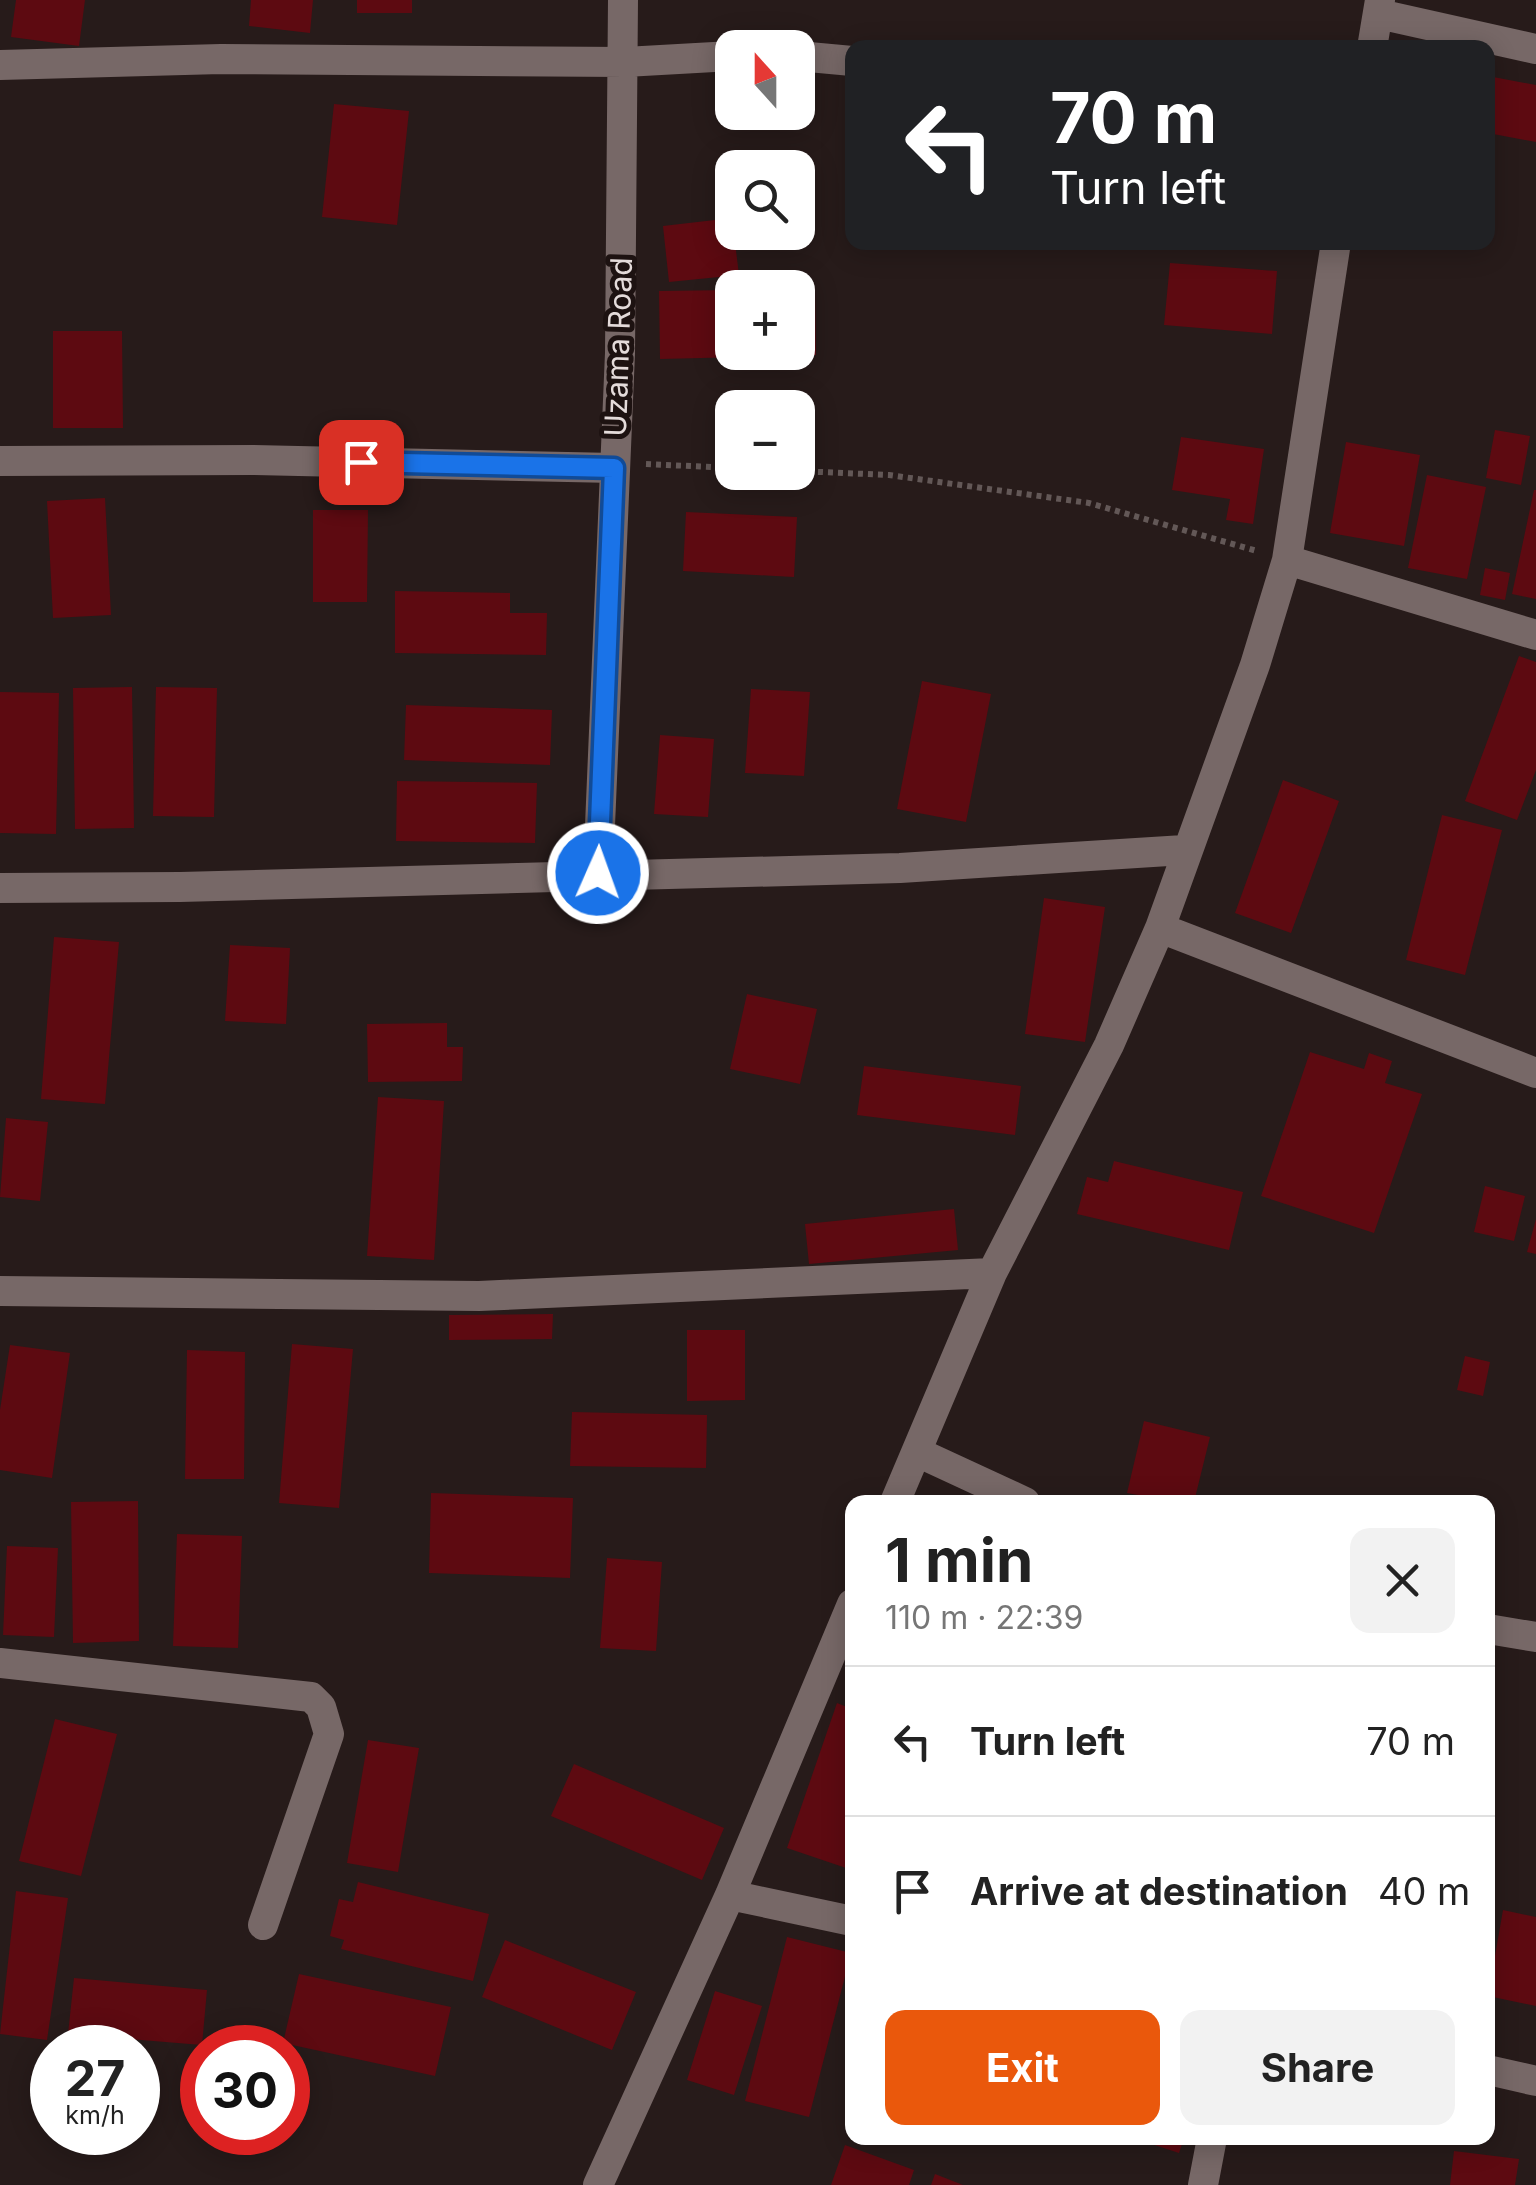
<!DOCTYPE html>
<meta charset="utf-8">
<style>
:root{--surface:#fff;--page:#f2f2f2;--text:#222;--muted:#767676;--line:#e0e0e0;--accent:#ea580c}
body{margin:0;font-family:Inter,sans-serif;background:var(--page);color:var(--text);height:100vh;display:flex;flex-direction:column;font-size:38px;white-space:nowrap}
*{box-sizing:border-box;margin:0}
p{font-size:32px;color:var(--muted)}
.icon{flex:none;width:55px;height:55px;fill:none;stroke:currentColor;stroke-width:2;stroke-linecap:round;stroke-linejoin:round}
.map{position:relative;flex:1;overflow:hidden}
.panel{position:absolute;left:845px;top:1495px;width:650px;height:650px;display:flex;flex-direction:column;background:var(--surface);border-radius:20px;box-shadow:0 5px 25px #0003}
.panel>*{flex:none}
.hud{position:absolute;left:845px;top:40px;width:650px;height:210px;border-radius:20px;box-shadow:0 5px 25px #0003;background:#202124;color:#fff;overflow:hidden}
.needle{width:65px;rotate:339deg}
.fabs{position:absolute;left:715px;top:30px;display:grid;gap:20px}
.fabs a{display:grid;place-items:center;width:100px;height:100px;border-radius:20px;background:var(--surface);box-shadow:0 5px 25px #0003;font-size:50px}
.speed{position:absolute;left:30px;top:2025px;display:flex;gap:20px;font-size:50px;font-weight:700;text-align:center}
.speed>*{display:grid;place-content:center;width:130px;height:130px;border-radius:50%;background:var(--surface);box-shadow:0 5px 25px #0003;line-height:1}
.speed small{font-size:25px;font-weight:400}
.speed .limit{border:15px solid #d22;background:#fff;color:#111}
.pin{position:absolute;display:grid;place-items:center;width:85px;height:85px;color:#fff;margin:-42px;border-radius:20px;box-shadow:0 5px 15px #0006}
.me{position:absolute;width:110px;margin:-55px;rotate:2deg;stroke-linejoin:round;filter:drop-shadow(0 0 8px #0008)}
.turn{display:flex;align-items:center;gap:35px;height:210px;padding:0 40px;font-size:45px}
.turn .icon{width:130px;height:130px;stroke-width:2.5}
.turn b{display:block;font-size:70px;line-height:85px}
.round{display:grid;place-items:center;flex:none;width:105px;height:105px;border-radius:20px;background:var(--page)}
.headline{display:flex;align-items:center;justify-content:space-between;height:170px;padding:0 40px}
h1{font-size:60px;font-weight:700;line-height:75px}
.primary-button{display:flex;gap:20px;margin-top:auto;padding:20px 40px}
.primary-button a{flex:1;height:115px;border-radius:20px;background:var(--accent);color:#fff;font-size:40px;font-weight:700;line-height:115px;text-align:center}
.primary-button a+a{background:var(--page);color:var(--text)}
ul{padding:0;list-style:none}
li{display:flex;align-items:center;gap:30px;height:150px;padding:0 40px;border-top:2px solid var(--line)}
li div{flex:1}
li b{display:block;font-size:38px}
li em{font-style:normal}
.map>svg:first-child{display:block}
.building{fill:#5d0a11}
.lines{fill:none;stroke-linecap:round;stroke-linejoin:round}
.path{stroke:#635857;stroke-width:6;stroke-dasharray:5 5;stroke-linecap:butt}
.minor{stroke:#776867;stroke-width:30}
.route-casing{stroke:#114b97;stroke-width:25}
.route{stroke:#1a73e8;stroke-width:18}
.labels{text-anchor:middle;stroke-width:10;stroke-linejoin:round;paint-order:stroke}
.street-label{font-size:30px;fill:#e4dbda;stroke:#1d1211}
</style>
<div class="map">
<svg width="1536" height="2185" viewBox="0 0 1536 2185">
<rect width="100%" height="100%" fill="#271b1a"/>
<path class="building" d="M16 0H85L79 46 11 37Z
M251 0H313L310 33 249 26Z
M357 0H412V13H357Z
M1488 76 1536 85V142L1488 133Z
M334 104 409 111 397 225 322 217Z
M732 218 739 275 669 282 663 226Z
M1170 263 1277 271 1272 334 1164 325Z
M815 288 816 355 798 356V289Z
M732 290V352L789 356 660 359 659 291Z
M53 331H122L123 428H53Z
M1495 430 1530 436 1521 485 1486 478Z
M1181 437 1264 449 1253 524 1226 520 1230 499 1172 490Z
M1346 442 1420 455 1404 546 1330 533Z
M1427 475 1486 487 1467 579 1408 568Z
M1534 490H1536V599L1512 594Z
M105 498 111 615 53 618 47 501Z
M313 510H368L367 602H313Z
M686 512 797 517 794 577 683 571Z
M1485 568 1510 573 1505 600 1480 595Z
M395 591 510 593V613H547L546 655 395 653Z
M1519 656 1536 662V770L1517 820 1465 801Z
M922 681 991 694 966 822 897 809Z
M132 687 134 828 75 829 73 688Z
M156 687 217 688 214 817 153 816Z
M751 689 810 692 804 776 745 773Z
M0 692 59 693 56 834 0 833Z
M406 705 552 710 550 765 404 760Z
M660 735 714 739 708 817 654 814Z
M1283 780 1339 801 1291 933 1235 913Z
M397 781 537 783 535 843 396 841Z
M1442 815 1502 830 1465 975 1406 960Z
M1044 898 1105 907 1085 1042 1025 1034Z
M54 937 119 942 105 1104 41 1099Z
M230 945 290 948 286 1024 225 1021Z
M747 994 817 1009 800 1084 730 1069Z
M447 1023V1047H463L462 1081 368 1082 367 1024Z
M1310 1052 1364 1069 1369 1053 1392 1061 1385 1083 1422 1094 1374 1233 1261 1196Z
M864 1066 1021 1086 1015 1135 857 1115Z
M378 1097 444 1101 434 1260 367 1256Z
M6 1118 48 1122 40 1201 0 1197Z
M1114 1161 1243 1192 1229 1250 1077 1214 1087 1177 1108 1182Z
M1485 1186 1525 1196 1514 1241 1474 1232Z
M954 1209 958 1250 809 1264 805 1224Z
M1536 1219V1254L1527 1252Z
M553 1314 552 1339 449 1340V1315Z
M687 1330H745V1400L687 1401Z
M292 1344 353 1349 339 1508 279 1503Z
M10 1345 70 1353 52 1478 0 1470V1410Z
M187 1350 245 1352 244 1479H185Z
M1465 1356 1490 1362 1483 1396 1457 1390Z
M572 1412 707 1415 706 1468 570 1466Z
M1144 1421 1210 1437 1194 1502H1136L1138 1495 1127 1493Z
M431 1493 573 1498 570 1578 429 1573Z
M138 1501 139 1641 73 1643 71 1502Z
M177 1534 242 1536 238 1648 173 1646Z
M7 1546 58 1548 54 1637 3 1635Z
M607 1558 662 1562 656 1651 600 1648Z
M837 1703 852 1709V1870L787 1848Z
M55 1719 117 1734 81 1876 19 1861Z
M368 1740 419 1748 398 1872 347 1863Z
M574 1764 724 1828 702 1880 551 1816Z
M358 1882 489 1914 473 1981 341 1949 344 1940 330 1936 339 1899 353 1902Z
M16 1891 68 1898 47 2040 0 2034Z
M1503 1910 1536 1917V2006L1488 1996Z
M787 1937 851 1953 809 2117 745 2101Z
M505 1940 636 1992 612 2050 482 1997Z
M299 1974 451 2007 435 2076 283 2043Z
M74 1978 207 1990 202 2045 68 2034Z
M715 1991 762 2006 734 2095 687 2080Z
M1133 2138H1184L1179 2153Z
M845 2145 914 2170 909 2185H831Z
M1454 2151 1519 2159 1515 2185H1450Z
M935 2174 963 2185H931Z"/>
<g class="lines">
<path class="path" d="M646 464 732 468
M798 471 889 475 1089 503 1257 551"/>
<path class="minor" d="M1379 14 1536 49
M1372 48 1380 0
M798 56 852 61
M0 65 221 59 625 62 732 56
M0 461 252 460 615 468
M1287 560 1536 635
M598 873 620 353 623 0
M0 888 180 887 900 868 1184 850
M1160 928 1536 1073
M0 1291 479 1296 992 1273
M917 1452 1025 1502
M895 1502 992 1273 1109 1045 1160 928 1255 665 1287 560 1336 242
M1488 1629 1536 1637
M0 1663 311 1697 321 1707 329 1734 263 1925
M730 1895 852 1921
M1488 2070 1536 2081
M598 2185 730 1895 852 1604
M1203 2185 1212 2138"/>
</g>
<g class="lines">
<defs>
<path id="route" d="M361 462 614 468 598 873"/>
</defs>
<use href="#route" class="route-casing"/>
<use href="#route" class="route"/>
</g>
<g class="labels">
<g class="street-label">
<text transform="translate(619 347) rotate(-88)" y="10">Uzama Road</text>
</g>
</g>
</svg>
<div class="fabs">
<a><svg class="needle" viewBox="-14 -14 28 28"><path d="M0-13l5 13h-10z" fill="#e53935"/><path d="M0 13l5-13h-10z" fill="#767676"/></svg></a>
<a><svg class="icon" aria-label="search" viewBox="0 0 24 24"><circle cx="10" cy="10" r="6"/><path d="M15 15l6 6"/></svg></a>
<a>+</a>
<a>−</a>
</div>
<div class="speed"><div>27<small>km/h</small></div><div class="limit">30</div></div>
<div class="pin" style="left:361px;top:462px;background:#d93025"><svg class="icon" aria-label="arrive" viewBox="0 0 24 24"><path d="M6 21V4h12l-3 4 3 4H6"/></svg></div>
<svg class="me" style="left:598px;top:873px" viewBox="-20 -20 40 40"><circle r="17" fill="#1a73e8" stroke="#fff" stroke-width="3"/><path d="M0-11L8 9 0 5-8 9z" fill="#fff"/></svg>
<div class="hud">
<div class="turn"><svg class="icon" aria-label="left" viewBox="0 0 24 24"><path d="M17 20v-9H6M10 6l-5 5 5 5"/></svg><div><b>70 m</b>Turn left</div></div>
</div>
<section class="panel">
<div class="headline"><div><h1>1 min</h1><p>110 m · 22:39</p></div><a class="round"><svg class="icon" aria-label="close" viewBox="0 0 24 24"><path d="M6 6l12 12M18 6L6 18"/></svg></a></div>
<ul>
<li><svg class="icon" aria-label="left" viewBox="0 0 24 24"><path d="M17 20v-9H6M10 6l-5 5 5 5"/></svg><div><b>Turn left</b></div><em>70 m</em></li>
<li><svg class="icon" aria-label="arrive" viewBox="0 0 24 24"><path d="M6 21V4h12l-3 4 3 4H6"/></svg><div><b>Arrive at destination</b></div><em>40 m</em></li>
</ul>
<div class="primary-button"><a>Exit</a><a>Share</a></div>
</section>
</div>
